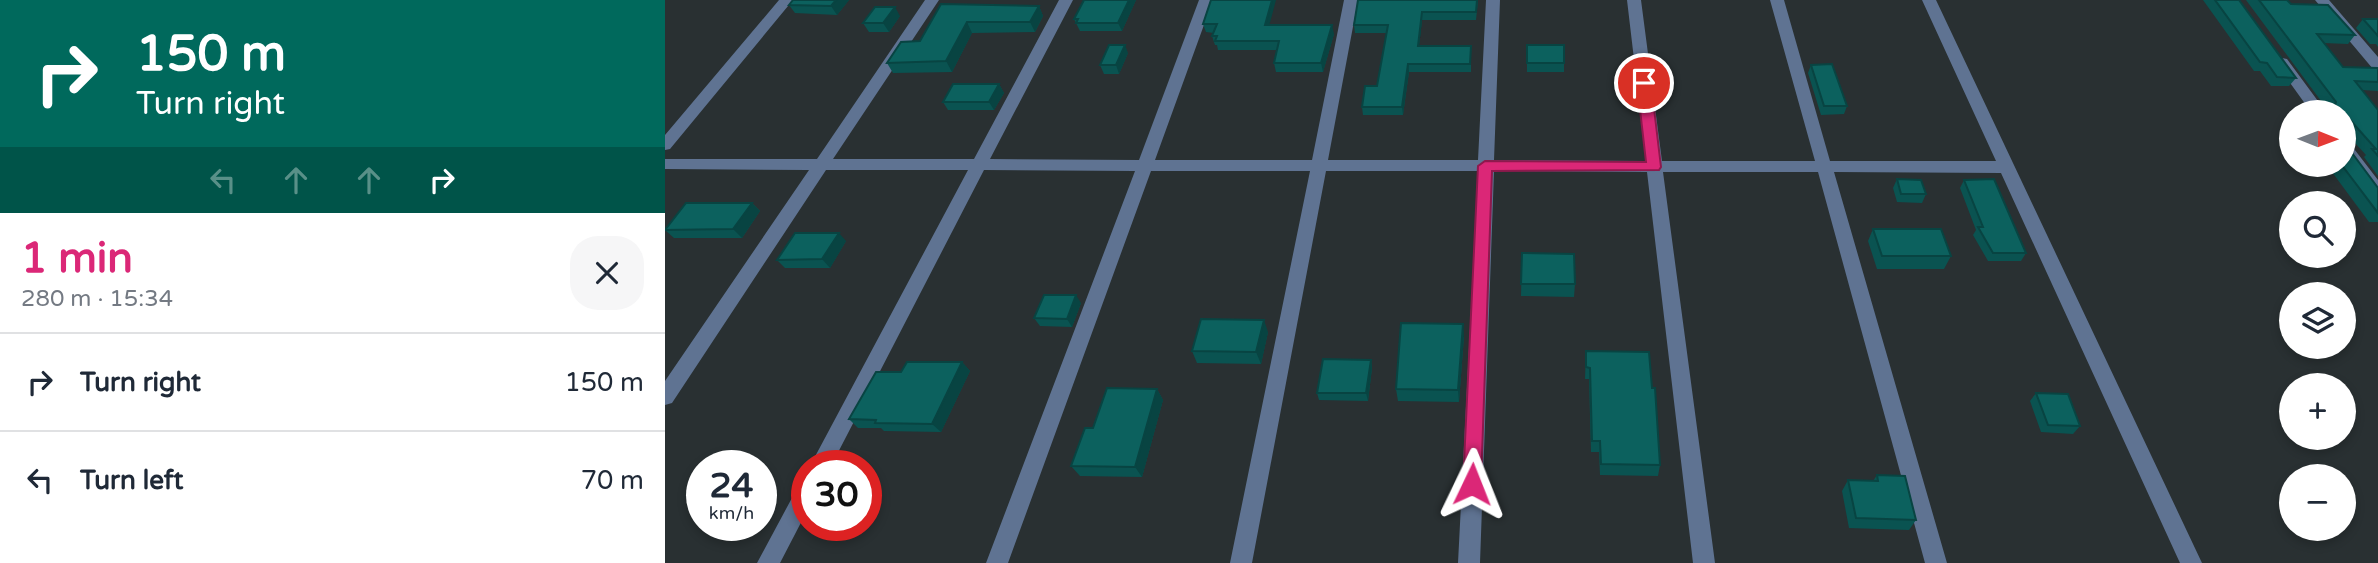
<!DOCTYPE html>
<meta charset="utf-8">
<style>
:root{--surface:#fff;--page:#f6f6f7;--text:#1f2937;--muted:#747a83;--line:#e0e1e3;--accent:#db2777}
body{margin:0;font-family:"Varela Round",sans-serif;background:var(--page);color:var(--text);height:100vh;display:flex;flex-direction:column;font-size:26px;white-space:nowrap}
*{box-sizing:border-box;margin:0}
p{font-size:23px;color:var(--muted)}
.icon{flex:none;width:38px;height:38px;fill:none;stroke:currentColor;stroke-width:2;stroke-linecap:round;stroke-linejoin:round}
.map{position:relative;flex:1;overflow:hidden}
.sheet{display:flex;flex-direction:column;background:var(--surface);width:665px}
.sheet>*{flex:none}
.banner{background:#00695c;color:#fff;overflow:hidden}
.needle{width:46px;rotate:91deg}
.tools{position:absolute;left:1614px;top:100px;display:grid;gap:14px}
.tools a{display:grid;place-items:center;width:77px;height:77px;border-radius:50%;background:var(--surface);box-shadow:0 4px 10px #0003;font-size:35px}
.speed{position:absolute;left:21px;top:450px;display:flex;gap:14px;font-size:35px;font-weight:700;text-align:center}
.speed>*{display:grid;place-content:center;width:91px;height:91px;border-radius:50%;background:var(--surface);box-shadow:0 4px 10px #0003;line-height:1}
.speed small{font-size:18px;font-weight:400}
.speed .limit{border:10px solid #d22;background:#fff;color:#111}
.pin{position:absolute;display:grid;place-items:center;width:60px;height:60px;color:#fff;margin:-30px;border:4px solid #fff;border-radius:50%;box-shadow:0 2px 7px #0007}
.me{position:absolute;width:77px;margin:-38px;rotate:2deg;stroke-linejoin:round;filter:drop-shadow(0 0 5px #0008)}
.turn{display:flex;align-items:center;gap:24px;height:147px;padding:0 21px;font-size:32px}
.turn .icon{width:91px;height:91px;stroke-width:2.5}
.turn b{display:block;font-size:49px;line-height:60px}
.lanes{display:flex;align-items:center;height:66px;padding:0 21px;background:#0003;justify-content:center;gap:35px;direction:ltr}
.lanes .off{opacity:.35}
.round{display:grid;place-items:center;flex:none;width:74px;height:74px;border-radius:28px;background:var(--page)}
.headline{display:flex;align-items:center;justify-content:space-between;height:119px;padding:0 21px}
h1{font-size:42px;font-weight:800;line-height:52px;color:var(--accent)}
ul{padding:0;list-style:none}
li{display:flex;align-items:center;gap:21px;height:98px;padding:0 21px;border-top:2px solid var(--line)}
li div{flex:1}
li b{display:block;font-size:26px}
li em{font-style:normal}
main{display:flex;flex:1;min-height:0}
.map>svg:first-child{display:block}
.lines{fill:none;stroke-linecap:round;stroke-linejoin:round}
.minor{fill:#5f7392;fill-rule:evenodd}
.wall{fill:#0a5351}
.shaded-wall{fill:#084442}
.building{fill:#0c615e;stroke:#084442;stroke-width:2}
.route{fill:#db2777;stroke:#8e194d;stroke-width:2}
</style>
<main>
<section class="sheet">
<div class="banner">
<div class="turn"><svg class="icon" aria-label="right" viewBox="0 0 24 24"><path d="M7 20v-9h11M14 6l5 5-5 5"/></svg><div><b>150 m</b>Turn right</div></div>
<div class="lanes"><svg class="icon off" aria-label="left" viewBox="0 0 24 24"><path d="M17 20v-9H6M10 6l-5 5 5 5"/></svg><svg class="icon off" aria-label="ahead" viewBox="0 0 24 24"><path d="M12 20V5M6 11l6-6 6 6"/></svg><svg class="icon off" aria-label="ahead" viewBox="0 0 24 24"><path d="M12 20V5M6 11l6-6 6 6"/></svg><svg class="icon" aria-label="right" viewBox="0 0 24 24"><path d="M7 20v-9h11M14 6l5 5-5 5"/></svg></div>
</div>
<div class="headline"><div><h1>1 min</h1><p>280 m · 15:34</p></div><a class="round"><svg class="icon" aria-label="close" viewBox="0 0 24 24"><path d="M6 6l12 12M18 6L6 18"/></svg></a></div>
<ul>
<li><svg class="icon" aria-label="right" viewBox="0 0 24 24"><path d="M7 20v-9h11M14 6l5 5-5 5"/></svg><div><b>Turn right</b></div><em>150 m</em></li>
<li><svg class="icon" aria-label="left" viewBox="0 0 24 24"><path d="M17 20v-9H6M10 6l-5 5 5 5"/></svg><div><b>Turn left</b></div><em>70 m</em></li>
</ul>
</section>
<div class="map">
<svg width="1713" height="563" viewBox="0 0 1713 563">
<rect width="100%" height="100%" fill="#293032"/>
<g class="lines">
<path class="minor" d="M114 0H128L5 149 0 150V135Z
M260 0H274L168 159H309L394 0H408L325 159 474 160 534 0H548L490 160H647L679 0H693L663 160H813L821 0H835L829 160 981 161 962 0H976L997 161H1150L1105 0H1119L1165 161H1331L1257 0H1271L1537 563H1515L1336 173 1169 172 1282 563H1260L1153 172H998L1050 563H1028L982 172 829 171 815 563H793L813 171H661L587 563H565L645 171H486L343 563H321L470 171 319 170 166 466H145L303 170H161L7 403 0 405V381L144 170 0 169V159H152Z
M1650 0H1664L1713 57V70L1708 69Z
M1617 58 1622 59 1661 112H1646L1610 62Z
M1678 140 1683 141 1713 180V198L1707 196 1678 157Z
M142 481V511L115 563H92L135 483Z"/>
</g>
<path class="wall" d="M128 0H184L172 15 130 13 124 5Z
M419 0H471L457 31H415L409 19Z
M693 0H813L811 20H757L754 46H806V72H744L738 115H698L697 107 712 86 722 33H690L689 25Z
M1538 0H1574L1631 78 1624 86H1606L1595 71H1589Z
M1581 0H1622L1626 4 1690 35 1683 44 1659 43 1678 67 1713 68V91L1697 90 1713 110V176L1699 157 1701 155 1678 130V112H1660L1662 109Z
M276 4 374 6 378 16 370 32 307 33 287 72 228 73 222 63 255 41Z
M235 16 224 32H204L198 23Z
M1698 19H1713V47L1711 44H1705L1691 28Z
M538 24 604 25 669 34 658 72H611L609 63 612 50H553L552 45H550L547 36 549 33 541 32Z
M862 45 899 63V72H862Z
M463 53 454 74H439L435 65Z
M1146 65 1182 106 1179 114 1156 115 1143 73Z
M334 84 339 93 329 110H283L278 102Z
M1661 164H1678L1713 188V222H1704Z
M1232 179 1261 194 1257 203 1232 202 1228 188Z
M1299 180 1361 253 1356 261H1323L1308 235 1311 230 1295 188Z
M87 203 95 211 77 238H9L0 230Z
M1208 229 1286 256 1279 269H1212L1203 241Z
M181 241 165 268H120L112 260Z
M857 253 910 284 909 297 856 296Z
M416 303 407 327 375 326 369 318Z
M603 332 596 364 532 363 527 351Z
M799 336 794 402 733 401 731 389Z
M921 351 995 465 993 476 935 475 934 452H926L924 379H920Z
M706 360 707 368 703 401 654 400 652 393Z
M297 362 305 371 276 432 219 431 216 428H193L184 419 236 372Z
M492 389 498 400 477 477 415 476 406 466 428 428Z
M1371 393 1415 426 1408 434 1376 432 1365 401Z
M1212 475 1251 520 1244 530 1184 528 1177 491 1183 480 1208 481Z"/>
<path class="shaded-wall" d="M171 0H184L172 15 166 6Z
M464 0H471L457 31 453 23Z
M607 0H611L602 34 600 25Z
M374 6 378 16 370 32 365 22Z
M230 7 235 16 224 32 218 23Z
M757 12V20L753 55V46Z
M302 22 307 33 287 72 281 61Z
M667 25 669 34 658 72 656 63Z
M460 45 463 53 454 74 451 65Z
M743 64 744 72 738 115 737 107Z
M334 84 339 93 329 110 324 102Z
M87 203 95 211 77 238 68 229Z
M174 233 181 241 165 268 157 259Z
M411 295 416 303 407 327 402 319Z
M599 320 603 332 596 364 591 352Z
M798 324 799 336 794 402 793 390Z
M706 360 707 368 703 401 701 393Z
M297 362 305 371 276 432 267 424Z
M492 389 498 400 477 477 470 467Z"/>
<path class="building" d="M128 0H171L166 6 124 5Z
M419 0H464L453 23H411L413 19H409Z
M546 0H607L600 25H667L656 63H609L614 41H550L552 36H547L552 24H538Z
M693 0H812L811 12H757L753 46H806L805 64H743L737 107H697L700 86H712L723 25H689Z
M1550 0H1574L1631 78 1612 77 1602 63 1595 62Z
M1594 0H1622L1626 4 1663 5 1690 35 1652 34 1678 67 1713 68V82L1690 81 1713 110V156L1707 149H1711L1678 112 1676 110H1668L1665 106 1670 105 1671 102Z
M276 4 374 6 365 22H302L281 61 222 63 236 42 255 41Z
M210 7H230L218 23H198Z
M1698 19H1713V36Z
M444 45H460L451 65H435Z
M862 45H899V63H862Z
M1167 64 1182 106H1159L1146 65Z
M288 84H334L324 102H278Z
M1678 149H1684L1713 188V213L1676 164H1678Z
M1232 179 1256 180 1261 194H1236Z
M1329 179 1361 253H1328L1313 227H1318L1299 180Z
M21 203H87L68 229 0 230Z
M1208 229H1276L1286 256H1217Z
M130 233H174L157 259 112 260Z
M857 253 909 254 910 284H856Z
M379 295H411L402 319 369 318Z
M536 319 599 320 591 352 527 351Z
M736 323 798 324 793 390 731 389Z
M921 351 984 352 987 388H990L995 465 936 464 935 441H927L925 368 921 367Z
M658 359 706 360 701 393H652Z
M242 362H297L267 424 210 423 211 420 184 419 211 372H236Z
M442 388 492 389 470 467 406 466 420 428H428Z
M1371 393 1403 394 1415 426 1383 425Z
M1212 475 1240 476 1251 520 1191 518 1183 480 1213 481Z"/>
<path class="route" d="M979 79 986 83 996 167 994 170 827 171 816 484 814 490 807 492 800 490 798 484 813 166 820 161 981 162 972 83Z"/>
</svg>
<div class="tools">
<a><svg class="needle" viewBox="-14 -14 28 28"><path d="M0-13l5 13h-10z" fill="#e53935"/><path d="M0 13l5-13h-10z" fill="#747a83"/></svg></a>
<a><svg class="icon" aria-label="search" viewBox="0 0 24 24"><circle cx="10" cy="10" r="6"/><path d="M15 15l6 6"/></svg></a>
<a><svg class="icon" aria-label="layers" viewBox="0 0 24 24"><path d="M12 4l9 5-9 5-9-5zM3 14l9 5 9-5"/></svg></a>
<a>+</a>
<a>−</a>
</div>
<div class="speed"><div>24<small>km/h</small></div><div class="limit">30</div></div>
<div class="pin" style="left:979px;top:83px;background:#d93025"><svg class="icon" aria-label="arrive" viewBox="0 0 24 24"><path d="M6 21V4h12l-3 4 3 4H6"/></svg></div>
<svg class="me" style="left:807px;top:484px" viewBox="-20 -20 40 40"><path d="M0-17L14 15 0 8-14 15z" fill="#db2777" stroke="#fff" stroke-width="4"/></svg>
</div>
</main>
